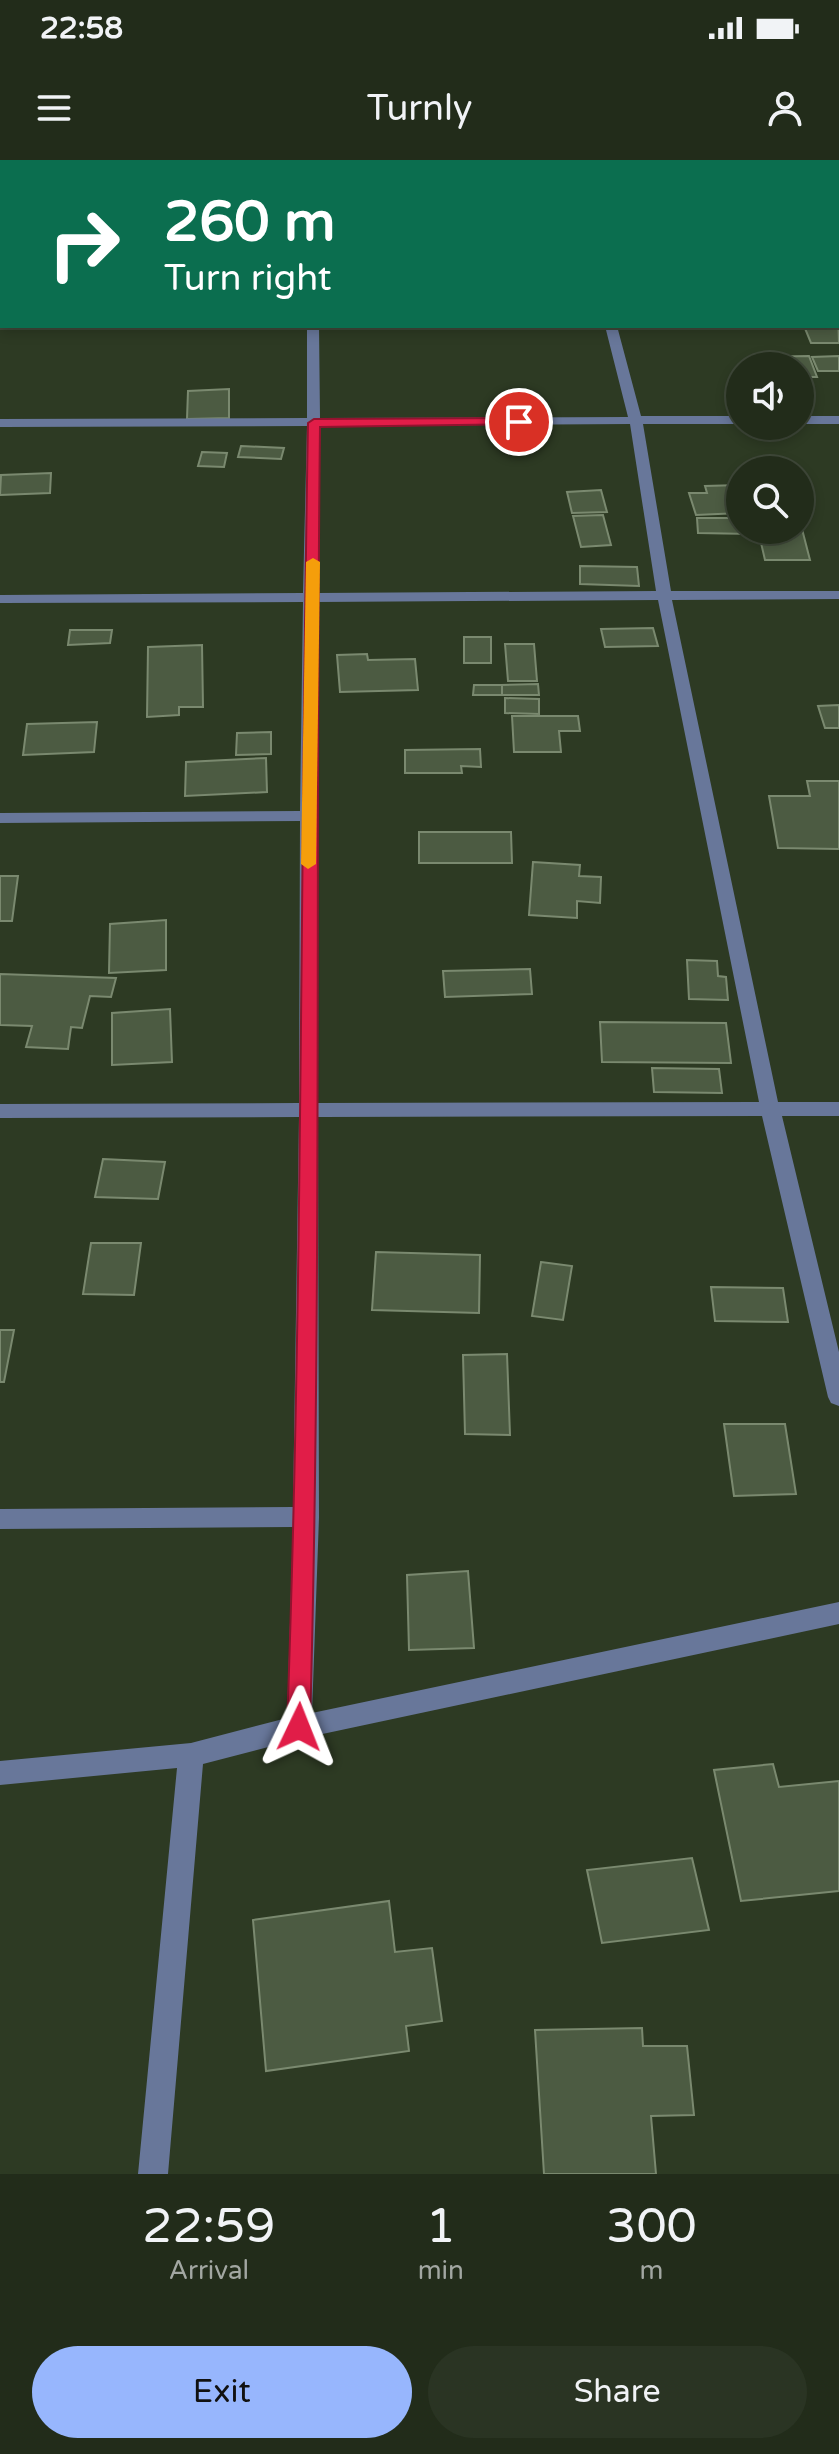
<!DOCTYPE html>
<style>
:root{--surface:#222c1a;--page:#2a3423;--text:#f1f3f6;--muted:#a2a7a2;--line:#3f4839;--accent:#97b6fd}
body{margin:0;font-family:"Varela Round",sans-serif;background:var(--page);color:var(--text);height:100vh;display:flex;flex-direction:column;font-size:30px;white-space:nowrap}
*{box-sizing:border-box;margin:0}
p{font-size:26px;color:var(--muted)}
.icon{flex:none;width:44px;height:44px;fill:none;stroke:currentColor;stroke-width:2;stroke-linecap:round;stroke-linejoin:round}
.map{position:relative;height:2014px;overflow:hidden}
.sheet{display:flex;flex-direction:column;background:var(--surface);flex:1}
.sheet>*{flex:none}
.hud{position:absolute;left:0px;top:0px;width:840px;height:168px;box-shadow:0 4px 12px #0003,0 0 0 2px var(--line);background:#0b6e4f;color:#fff;overflow:hidden}
.tools{position:absolute;left:726px;top:192px;display:grid;gap:16px}
.tools a{display:grid;place-items:center;width:88px;height:88px;border-radius:50%;background:var(--surface);box-shadow:0 4px 12px #0003,0 0 0 2px var(--line);font-size:40px}
.pin{position:absolute;display:grid;place-items:center;width:68px;height:68px;color:#fff;margin:-34px;border:4px solid #fff;border-radius:50%;box-shadow:0 2px 8px #0007}
.me{position:absolute;width:88px;margin:-44px;rotate:2deg;stroke-linejoin:round;filter:drop-shadow(0 0 6px #0008)}
.turn{display:flex;align-items:center;gap:28px;height:168px;padding:0 32px;font-size:36px}
.turn .icon{width:104px;height:104px;stroke-width:2.5}
.turn b{display:block;font-size:56px;line-height:68px}
.eta{display:flex;justify-content:space-evenly;align-items:center;height:136px;text-align:center}
.eta b{font-size:48px;font-weight:600;line-height:56px}
.cta{display:flex;gap:16px;margin-top:auto;padding:16px 32px}
.cta a{flex:1;height:92px;border-radius:48px;background:var(--accent);color:#111;font-size:32px;font-weight:600;line-height:92px;text-align:center}
.cta a+a{background:var(--page);color:var(--text)}
.status{display:flex;justify-content:space-between;align-items:center;height:56px;padding:0 40px;background:var(--surface);direction:ltr}
.status svg{height:22px;fill:currentColor}
header{display:flex;justify-content:space-between;align-items:center;height:104px;padding:0 32px;background:var(--surface);font-size:36px;font-weight:600}
.map>svg:first-child{display:block}
.building{fill:#4c5b42;stroke:#7a896f;stroke-width:2}
.lines{fill:none;stroke-linecap:round;stroke-linejoin:round}
.minor{fill:#68779a;fill-rule:evenodd}
.route{fill:#e11d48;stroke:#92132f;stroke-width:2}
.slow{fill:#f59e0b}
</style>
<div class="status"><b>22:58</b><svg viewBox="0 0 49 12"><path d="M0 12V9h3v3zM5 12V6h3v6zM10 12V3h3v9zM15 12V0h3v12zM26 1h20v11H26zM47 4h2v5h-2z"/></svg></div>
<header><svg class="icon" aria-label="menu" viewBox="0 0 24 24"><path d="M4 6h16M4 12h16M4 18h16"/></svg>Turnly<svg class="icon" aria-label="person" viewBox="0 0 24 24"><circle cx="12" cy="8" r="4"/><path d="M4 21q1-7 8-7t8 7"/></svg></header>
<div class="map">
<svg width="839" height="2014" viewBox="0 0 839 2014">
<rect width="100%" height="100%" fill="#2d3a23"/>
<path class="building" d="M838 153 839 183H811L804 166H838Z
M809 196 817 217H801L804 223H800V206H752L749 197Z
M839 196V211H818L812 197Z
M229 229V258L187 259 188 231Z
M241 286 284 288 281 299 238 297Z
M202 292 227 293 224 307 198 306Z
M51 313 50 333 0 335 1 315Z
M740 325V353L696 355 689 333H707L705 326Z
M601 330 607 352 572 353 567 332Z
M603 355 611 385 581 387 573 356Z
M697 358H740V370H751V374L698 373Z
M802 369 810 400H765L758 370Z
M580 406 637 407 639 426 580 424Z
M653 468 658 486 605 487 601 469Z
M70 470H112L110 483 68 485Z
M464 477H491V503H464Z
M505 484H534L537 521H508Z
M202 485 203 547H179V555L147 557 148 487Z
M367 494 368 500 415 499 418 530 340 532 337 495Z
M538 524 539 535H502V525Z
M474 525H502V535H473Z
M505 538 539 539V554L505 553Z
M839 545V568H825L818 546Z
M512 556H578L580 571H559L561 592H514Z
M97 562 94 592 23 595 27 564Z
M271 572V594L236 595 237 573Z
M480 589 481 607 461 606 462 613H405V590Z
M266 598 267 632 185 636 186 602Z
M807 621H839V689L778 688 769 636H810Z
M419 672H511L512 703H419Z
M533 702 580 705 579 716 601 717 600 743 577 741V758L529 755Z
M0 716H18L12 761H0Z
M166 760V810L109 813 110 764Z
M687 800 717 801 718 816 726 817 728 840 689 839Z
M530 809 532 834 445 837 443 811Z
M0 814 116 818 111 837 90 836 82 868 71 867 68 889 26 887 32 866 0 865Z
M170 849 172 902 112 905V853Z
M600 862 726 863 731 903 602 902Z
M652 908 719 909 722 933 654 932Z
M103 999 165 1002 158 1039 95 1037Z
M91 1083H141L134 1135 83 1134Z
M376 1092 480 1095 479 1153 372 1150Z
M541 1102 572 1106 563 1160 532 1156Z
M711 1127 783 1128 788 1162 715 1161Z
M0 1170H14L4 1222H0Z
M507 1194 510 1275 465 1274 463 1195Z
M724 1264H785L796 1334 734 1336Z
M468 1411 474 1488 409 1490 407 1415Z
M773 1604 779 1627 839 1621V1731L741 1741 714 1610Z
M692 1698 709 1770 602 1783 587 1710Z
M389 1741 395 1792 432 1788 442 1861 406 1866 409 1891 266 1911 253 1760Z
M642 1868 643 1886H687L694 1955 651 1956 656 2014H544L535 1870Z"/>
<g class="lines">
<path class="minor" d="M309 0H319V2H309Z
M574 0H584L585 2H575Z
M838 5H839V11H838Z
M0 6H2V12H0Z
M0 117H2V125H0Z
M838 121H839V129H838Z
M307 166H319L320 258 628 257 605 166H617L641 256H740V264H643L671 431H839V439L672 440 778 942H839V956H782L839 1192V1246L831 1243 828 1237 762 956 318 957 319 1357 312 1553 839 1442V1464L299 1579 203 1604 168 2014H138L177 1608 0 1625V1601L191 1583 287 1558 293 1367 0 1369V1349L293 1347 299 957 0 958V944L299 943 300 661 0 663V653L300 651 303 442 0 443V435L303 433 307 266 0 267V259L307 258ZM630 264 656 431 318 433 320 266ZM658 440 759 942 318 943V442Z
M800 256H839V264H800Z"/>
</g>
<path class="route" d="M519 258 525 262 523 264 320 267C315 700 322 1134 310 1567L307 1575 299 1578 291 1575 287 1567C303 1133 300 698 308 263L314 259Z"/>
<path class="slow" d="M313 398 320 402 316 704 308 709 301 704 306 402Z"/>
</svg>
<div class="tools">
<a><svg class="icon" aria-label="sound" viewBox="0 0 24 24"><path d="M4 9h4l5-4v14l-5-4H4zM17 9q2 3 0 6"/></svg></a>
<a><svg class="icon" aria-label="search" viewBox="0 0 24 24"><circle cx="10" cy="10" r="6"/><path d="M15 15l6 6"/></svg></a>
</div>
<div class="pin" style="left:519px;top:262px;background:#d93025"><svg class="icon" aria-label="arrive" viewBox="0 0 24 24"><path d="M6 21V4h12l-3 4 3 4H6"/></svg></div>
<svg class="me" style="left:299px;top:1567px" viewBox="-20 -20 40 40"><path d="M0-17L14 15 0 8-14 15z" fill="#e11d48" stroke="#fff" stroke-width="4"/></svg>
<div class="hud">
<div class="turn"><svg class="icon" aria-label="right" viewBox="0 0 24 24"><path d="M7 20v-9h11M14 6l5 5-5 5"/></svg><div><b>260 m</b>Turn right</div></div>
</div>
</div>
<section class="sheet">
<div class="eta">
<div><b>22:59</b><p>Arrival</p></div>
<div><b>1</b><p>min</p></div>
<div><b>300</b><p>m</p></div>
</div>
<div class="cta"><a>Exit</a><a>Share</a></div>
</section>
